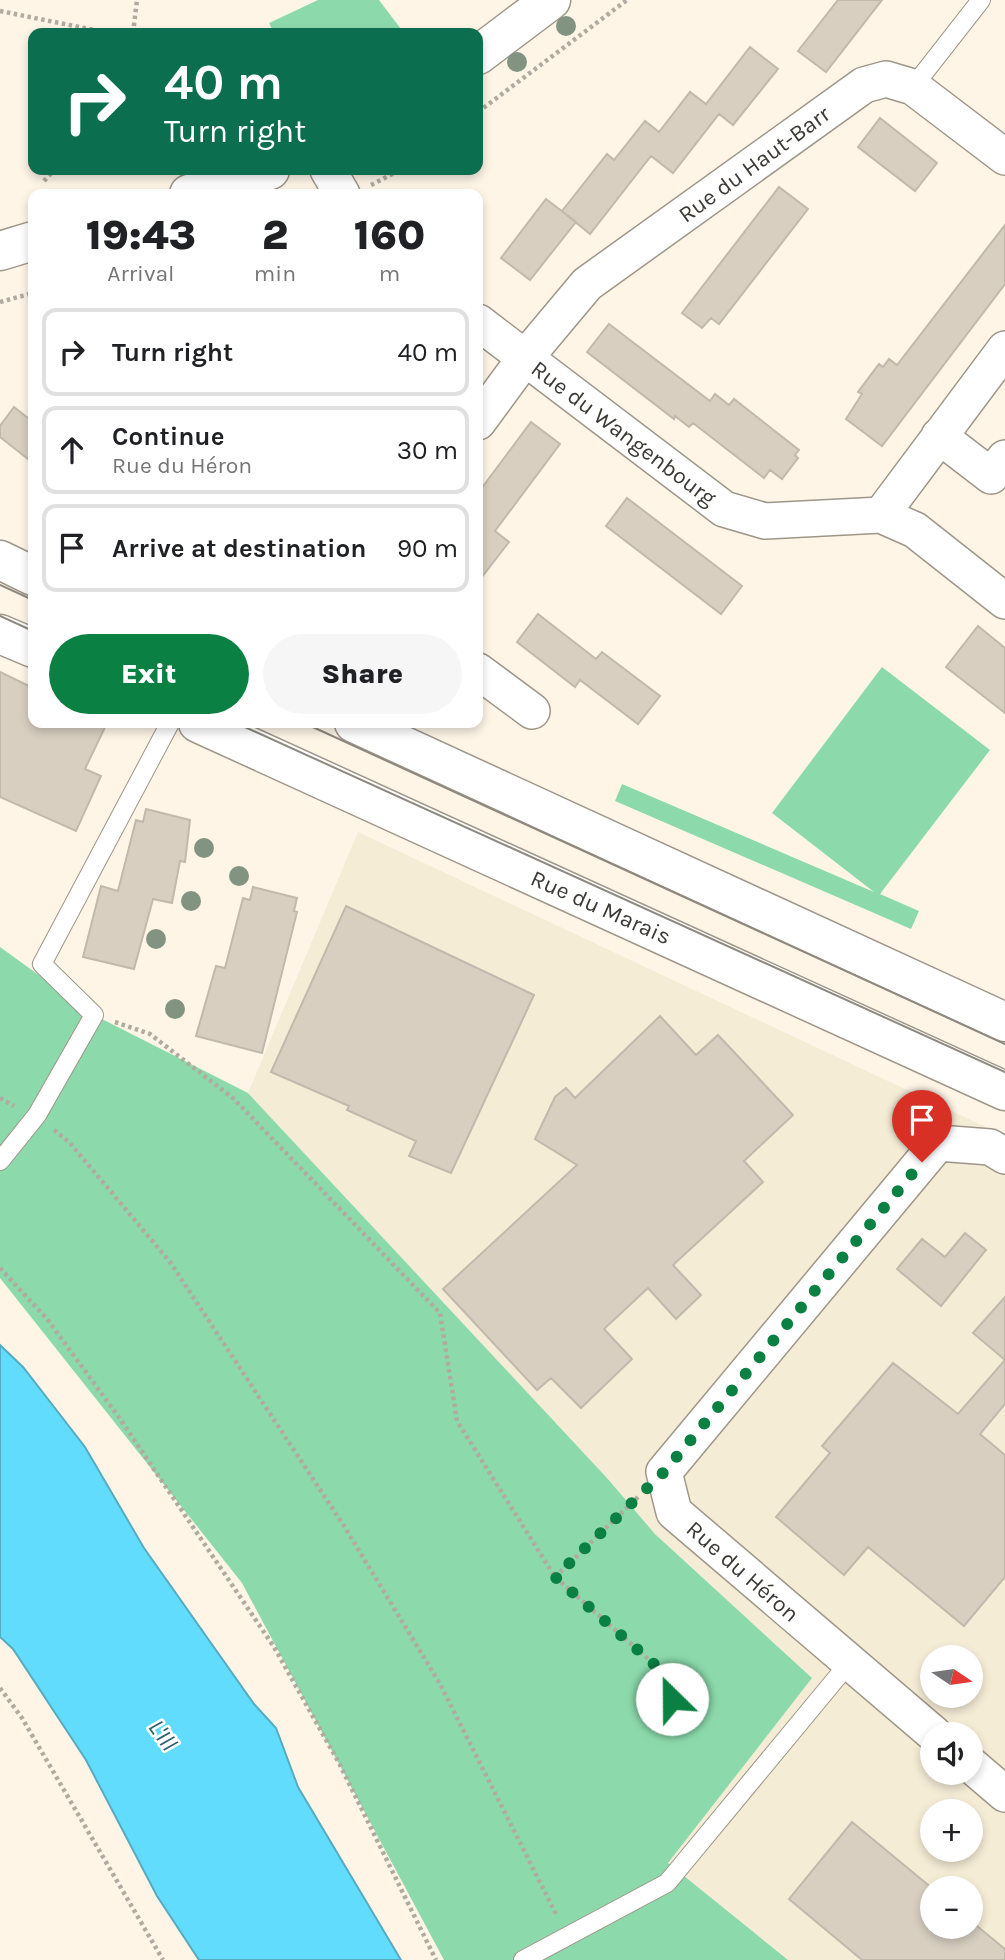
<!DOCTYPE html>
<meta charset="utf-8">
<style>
:root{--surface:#fff;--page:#f6f6f6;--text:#202124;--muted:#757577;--line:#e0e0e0;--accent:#0b8043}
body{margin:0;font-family:Karla,sans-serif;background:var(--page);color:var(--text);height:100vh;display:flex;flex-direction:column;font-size:26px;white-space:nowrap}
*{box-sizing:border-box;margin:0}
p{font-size:23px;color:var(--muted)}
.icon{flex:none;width:38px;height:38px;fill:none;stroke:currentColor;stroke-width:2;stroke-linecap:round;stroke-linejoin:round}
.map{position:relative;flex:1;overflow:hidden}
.drawer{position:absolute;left:28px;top:189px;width:455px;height:539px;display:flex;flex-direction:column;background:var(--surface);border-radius:14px;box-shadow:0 4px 10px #0003}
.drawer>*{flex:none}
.banner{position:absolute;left:28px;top:28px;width:455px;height:147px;border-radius:14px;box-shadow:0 4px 10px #0003;background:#0b6e4f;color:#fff;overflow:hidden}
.needle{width:46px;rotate:103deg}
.fabs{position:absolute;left:920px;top:1645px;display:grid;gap:14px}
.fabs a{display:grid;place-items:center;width:63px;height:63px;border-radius:50%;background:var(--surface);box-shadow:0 4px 10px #0003;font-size:35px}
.pin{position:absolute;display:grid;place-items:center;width:60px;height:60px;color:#fff;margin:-72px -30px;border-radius:50% 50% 50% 0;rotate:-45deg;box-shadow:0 0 7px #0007}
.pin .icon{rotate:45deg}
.me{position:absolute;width:77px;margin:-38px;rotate:337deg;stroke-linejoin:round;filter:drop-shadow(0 0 5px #0008)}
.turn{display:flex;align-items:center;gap:24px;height:147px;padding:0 21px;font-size:32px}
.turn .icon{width:91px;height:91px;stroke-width:2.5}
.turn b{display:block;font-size:49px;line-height:60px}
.eta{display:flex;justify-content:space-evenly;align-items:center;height:119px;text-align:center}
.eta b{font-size:42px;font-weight:800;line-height:49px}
.cta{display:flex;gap:14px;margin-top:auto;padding:14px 21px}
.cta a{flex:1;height:80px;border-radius:42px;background:var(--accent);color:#fff;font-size:28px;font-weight:800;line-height:80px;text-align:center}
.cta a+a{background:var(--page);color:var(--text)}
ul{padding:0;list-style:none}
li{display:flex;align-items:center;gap:21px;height:88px;margin:0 14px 10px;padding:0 7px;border:4px solid var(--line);border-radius:14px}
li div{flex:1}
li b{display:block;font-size:26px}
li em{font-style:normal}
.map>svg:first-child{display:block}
.industrial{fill:#f5ecd6;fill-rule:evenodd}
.green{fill:#8cdaac}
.water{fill:#62dcfd;stroke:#57abc1;stroke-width:2}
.building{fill:#d8cfc1;stroke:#c1b9ab;stroke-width:2}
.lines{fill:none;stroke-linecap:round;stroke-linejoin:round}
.lane-casing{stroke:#9e9689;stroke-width:20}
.street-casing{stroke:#9e9689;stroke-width:38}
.secondary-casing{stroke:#9e9689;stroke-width:41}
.primary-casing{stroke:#9e9689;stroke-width:41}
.path{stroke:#b1aaa0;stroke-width:4.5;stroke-dasharray:3.5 3.5;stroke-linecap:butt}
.lane{stroke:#fff;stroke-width:18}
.street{stroke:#fff;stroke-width:35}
.secondary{stroke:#fff;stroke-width:38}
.primary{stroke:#fff;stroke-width:38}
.tram{stroke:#8e887f;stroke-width:2}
.tree{fill:#829481}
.route{stroke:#0b8043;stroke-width:12;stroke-dasharray:0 21.6}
.labels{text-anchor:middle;stroke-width:5;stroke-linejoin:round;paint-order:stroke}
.street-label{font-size:23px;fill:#3d3934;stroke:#fff}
.water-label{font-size:24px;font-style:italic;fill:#2d606e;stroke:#fff}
</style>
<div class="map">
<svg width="1005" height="1960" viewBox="0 0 1005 1960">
<rect width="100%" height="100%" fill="#fef5e7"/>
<path class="industrial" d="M358 832 1005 1136V1960H788L668 1863 811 1677 655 1534 607 1478 248 1093ZM933 1657H971V1696H933ZM933 1734H971V1773H933ZM933 1811H971V1850H933ZM933 1888H971V1927H933Z"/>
<path class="green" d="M318 0H379L404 33H344L327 29 316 33H274L269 23Z
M882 667 990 750 880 894 919 911 911 929 615 801 622 784 874 892 772 813Z
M0 947 94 1015 248 1093 607 1478 655 1534 812 1678 668 1863 788 1960H444L242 1583 0 1278Z"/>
<path class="water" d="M0 1345 23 1367 85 1447 144 1548 254 1704 276 1728 298 1787 401 1960H199L157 1896 86 1760 13 1649 0 1637Z"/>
<path class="building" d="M838 0H882L826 72 798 51Z
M750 47 778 69 733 125 719 114 673 173 651 156 590 234 562 211 607 154 614 160 645 121 659 132 690 92 706 104Z
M880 118 937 163 915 191 858 147Z
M779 187 808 209 719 324 711 318 702 328 682 313Z
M546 199 576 222 530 280 501 258Z
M1005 225V284L882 446 846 419 862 394 858 392 879 364 883 367 889 359 897 365Z
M609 324 710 401 715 394 729 405 734 399 799 450 795 455 798 458 782 479 770 470 764 478 693 423 689 427 675 416 674 419 587 352Z
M14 407 33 422V463L0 437V426Z
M531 422 560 444 495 531 509 542 478 582V493Z
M627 498 742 586 721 614 606 526Z
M538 614 596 659 602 652 660 696 638 724 580 680 575 687 517 642Z
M978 626 1005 648V713L946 667Z
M0 672 33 688V723H107L85 769 101 776 76 831 0 797Z
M146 809 190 820 185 862 180 861 172 903 153 899 134 969 83 957 101 886 118 891 136 820 143 822Z
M253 887 297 898 294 911 297 912 262 1053 196 1036 216 966 225 968 243 898 250 900Z
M346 906 534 995 451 1173 409 1156 416 1141 347 1110 349 1106 271 1072Z
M660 1016 696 1055 718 1035 793 1115 744 1161 763 1182 673 1265 701 1295 676 1319 648 1288 604 1329 632 1359 581 1408 551 1378 537 1390 443 1289 577 1165 535 1139 555 1097 566 1088 575 1098Z
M965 1233 986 1250 941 1306 897 1269 922 1239 945 1257Z
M1005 1297V1404L980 1434 1005 1455V1577L964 1626 868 1547 844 1575 776 1517 830 1453 822 1446 893 1363 958 1414 1005 1360 973 1333Z
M852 1822 933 1889V1927H971V1921L1005 1949V1960H862L789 1899Z"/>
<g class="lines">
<defs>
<path id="lane" d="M913 87 981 0
M0 1161 37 1115 94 1015 42 964 170 723
M523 1960 667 1883 849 1663"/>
<path id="street" d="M328 170 342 194
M478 322 724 509 765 521 881 515 915 530 1005 601
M478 422 525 358 587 284 864 85 886 79 913 87 1005 157
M939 436 991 476 1005 458
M881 515 1005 349
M478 671 532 711
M934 1734 674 1512 664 1472 938 1143 990 1147 1005 1156
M971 1765 1005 1794"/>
<path id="secondary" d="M478 55 551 0
M189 194 270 170
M0 251 33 241"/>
<path id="primary" d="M0 560 33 576
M0 634 33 648
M198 723 1005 1091
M354 723 1005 1022"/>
</defs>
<use href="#lane" class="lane-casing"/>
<use href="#street" class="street-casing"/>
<use href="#secondary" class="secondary-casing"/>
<use href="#primary" class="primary-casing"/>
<path class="path" d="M0 11 109 33
M133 33 137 0
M478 112 627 0
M44 181 54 170
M371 185 400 170
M0 302 33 293
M115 1022 150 1034 234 1099 440 1313 457 1421 555 1577 671 1679 673 1718
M0 1098 14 1106
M54 1130 69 1142 170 1262 344 1526 440 1684 557 1916
M0 1268 47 1319 118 1416 274 1647 339 1763 436 1960
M555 1577 638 1497
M0 1688 22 1718 163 1960"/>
<use href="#lane" class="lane"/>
<use href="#street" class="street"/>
<use href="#secondary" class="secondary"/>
<use href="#primary" class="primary"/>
<path class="tram" d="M0 585 33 600
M0 616 33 631
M236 723 1005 1072
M304 723 1005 1044"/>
</g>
<g class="tree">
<circle cx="566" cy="26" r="10"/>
<circle cx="517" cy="62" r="10"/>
<circle cx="204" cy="848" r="10"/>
<circle cx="239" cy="876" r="10"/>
<circle cx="191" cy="901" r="10"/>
<circle cx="156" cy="939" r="10"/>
<circle cx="175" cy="1009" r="10"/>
</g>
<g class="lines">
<path class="route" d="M672 1699 671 1679 555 1577 664 1472 922 1162"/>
</g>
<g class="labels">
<g class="street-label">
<text transform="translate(754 164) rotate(-36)" y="8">Rue du Haut-Barr</text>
<text transform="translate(624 433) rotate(37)" y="8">Rue du Wangenbourg</text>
<text transform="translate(601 907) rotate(24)" y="8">Rue du Marais</text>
<text transform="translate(743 1571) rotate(41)" y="8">Rue du Héron</text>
</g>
<g class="water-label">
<text transform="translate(163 1735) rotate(55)" y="8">L'Ill</text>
</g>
</g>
</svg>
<div class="fabs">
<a><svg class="needle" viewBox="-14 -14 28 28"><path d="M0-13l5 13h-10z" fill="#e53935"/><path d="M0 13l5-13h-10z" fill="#757577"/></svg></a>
<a><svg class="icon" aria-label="sound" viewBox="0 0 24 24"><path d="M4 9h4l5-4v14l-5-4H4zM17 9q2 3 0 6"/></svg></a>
<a>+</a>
<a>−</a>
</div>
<div class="pin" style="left:922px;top:1162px;background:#d93025"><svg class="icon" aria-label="arrive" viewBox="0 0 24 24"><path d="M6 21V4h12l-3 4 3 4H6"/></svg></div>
<svg class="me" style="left:672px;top:1699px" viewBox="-20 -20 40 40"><circle r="19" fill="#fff"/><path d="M0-13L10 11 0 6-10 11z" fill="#0b8043"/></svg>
<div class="banner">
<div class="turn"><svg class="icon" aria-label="right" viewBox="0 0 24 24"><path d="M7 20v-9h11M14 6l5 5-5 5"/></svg><div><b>40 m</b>Turn right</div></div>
</div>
<section class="drawer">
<div class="eta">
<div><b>19:43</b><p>Arrival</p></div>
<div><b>2</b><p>min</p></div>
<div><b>160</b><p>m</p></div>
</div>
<ul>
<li><svg class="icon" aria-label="right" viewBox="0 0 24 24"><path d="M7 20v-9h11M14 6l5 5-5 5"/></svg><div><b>Turn right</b></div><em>40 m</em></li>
<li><svg class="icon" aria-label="ahead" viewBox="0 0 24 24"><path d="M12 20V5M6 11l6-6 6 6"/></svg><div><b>Continue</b><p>Rue du Héron</p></div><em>30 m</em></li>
<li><svg class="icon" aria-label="arrive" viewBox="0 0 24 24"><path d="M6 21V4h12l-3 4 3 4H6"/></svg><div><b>Arrive at destination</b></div><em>90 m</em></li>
</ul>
<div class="cta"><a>Exit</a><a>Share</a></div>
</section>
</div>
